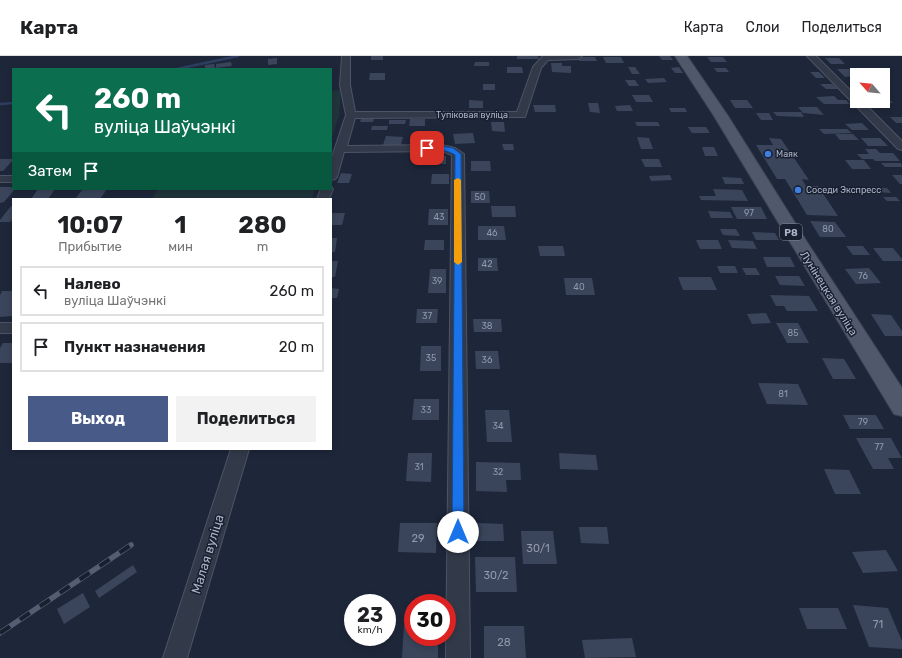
<!DOCTYPE html>
<html lang="ru">
<meta charset="utf-8">
<style>
:root{--surface:#fff;--page:#f2f2f2;--text:#202124;--muted:#757577;--line:#e0e0e0;--accent:#485a87}
body{margin:0;font-family:Rubik,sans-serif;background:var(--page);color:var(--text);height:100vh;display:flex;flex-direction:column;font-size:15px;white-space:nowrap}
*{box-sizing:border-box;margin:0}
p{font-size:13px;color:var(--muted)}
.icon{flex:none;width:22px;height:22px;fill:none;stroke:currentColor;stroke-width:2;stroke-linecap:round;stroke-linejoin:round}
.map{position:relative;flex:1;overflow:hidden}
.side{position:absolute;left:12px;top:142px;width:320px;height:252px;display:flex;flex-direction:column;background:var(--surface);border-radius:0px;box-shadow:0 2px 6px #0003}
.side>*{flex:none}
.banner{position:absolute;left:12px;top:12px;width:320px;height:122px;border-radius:0px;box-shadow:0 2px 6px #0003;background:#0b6e4f;color:#fff;overflow:hidden}
.needle{width:26px;rotate:297deg}
.fabs{position:absolute;left:850px;top:12px;display:grid;gap:8px}
.fabs a{display:grid;place-items:center;width:40px;height:40px;border-radius:0px;background:var(--surface);box-shadow:0 2px 6px #0003;font-size:20px}
.speed{position:absolute;left:344px;top:538px;display:flex;gap:8px;font-size:20px;font-weight:700;text-align:center}
.speed>*{display:grid;place-content:center;width:52px;height:52px;border-radius:50%;background:var(--surface);box-shadow:0 2px 6px #0003;line-height:1}
.speed small{font-size:10px;font-weight:400}
.speed .limit{border:6px solid #d22;background:#fff;color:#111}
.pin{position:absolute;display:grid;place-items:center;width:34px;height:34px;color:#fff;margin:-17px;border-radius:8px;box-shadow:0 2px 6px #0006}
.me{position:absolute;width:44px;margin:-22px;rotate:0deg;stroke-linejoin:round;filter:drop-shadow(0 0 3px #0008)}
.turn{display:flex;align-items:center;gap:14px;height:84px;padding:0 16px;font-size:18px}
.turn .icon{width:52px;height:52px;stroke-width:2.5}
.turn b{display:block;font-size:28px;line-height:34px}
.then{display:flex;align-items:center;height:38px;padding:0 16px;background:#0003;gap:8px;font-size:15px}
.eta{display:flex;justify-content:space-evenly;align-items:center;height:68px;text-align:center}
.eta b{font-size:24px;font-weight:700;line-height:28px}
.action{display:flex;gap:8px;margin-top:auto;padding:8px 16px}
.action a{flex:1;height:46px;border-radius:0px;background:var(--accent);color:#fff;font-size:16px;font-weight:700;line-height:46px;text-align:center}
.action a+a{background:var(--page);color:var(--text)}
ul{padding:0;list-style:none}
li{display:flex;align-items:center;gap:12px;height:50px;margin:0 8px 6px;padding:0 8px;border:2px solid var(--line);border-radius:0px}
li div{flex:1}
li b{display:block;font-size:15px}
li em{font-style:normal}
header{display:flex;align-items:center;gap:24px;box-sizing:border-box;height:56px;padding:0 20px;background:var(--surface);border-bottom:1px solid var(--line)}
header strong{font-size:19px}
nav{display:flex;gap:22px;margin-inline-start:auto;font-size:14px}
.map>svg:first-child{display:block}
.green{fill:#20353b}
.lines{fill:none;stroke-linecap:round;stroke-linejoin:round}
.stream{stroke:#2e3e61;stroke-width:2.5}
.building{fill:#3a455b}
.street-casing{stroke:#4d5465;stroke-width:2}
.primary-casing{stroke:#3c4354;stroke-width:2}
.street{fill:#323a4a;fill-rule:evenodd}
.primary{fill:#50586b;fill-rule:evenodd}
.rail-casing{stroke:#545d72;stroke-width:5.5}
.rail{stroke:#181f2f;stroke-width:4;stroke-dasharray:12;stroke-linecap:butt}
.route{fill:#1a73e8;stroke:#114b97}
.slow{fill:#f59e0b}
.shop-dot{fill:#3f7fe0;stroke:#181f2f;stroke-width:1.5}
.labels{text-anchor:middle;stroke-width:3;stroke-linejoin:round;paint-order:stroke}
.far-street-label{font-size:9px;fill:#acb4c7;stroke:#181f2f}
.far-poi-label{font-size:9px;fill:#acb4c7;stroke:#181f2f;text-anchor:start}
.number-label{font-size:9px;fill:#9098ac}
.shield{fill:#181f2f;stroke:#808799;stroke-width:1}
.shield-label{font-size:10px;font-weight:bold;fill:#acb4c7}
.street-label{font-size:11px;fill:#acb4c7;stroke:#181f2f}
.near-number-label{font-size:11px;fill:#9098ac}
.near-street-label{font-size:13px;fill:#acb4c7;stroke:#181f2f}
</style>
<header>
<strong>Карта</strong>
<nav><a>Карта</a><a>Слои</a><a>Поделиться</a></nav>
</header>
<div class="map">
<svg width="902" height="602" viewBox="0 0 902 602">
<rect width="100%" height="100%" fill="#1e273a"/>
<path class="green" d="M341 34 339 59 331 84V35Z
M158 133H315L312 143H152Z"/>
<g class="lines">
<path class="stream" d="M177 13 238 0
M0 48 13 47"/>
</g>
<path class="building" d="M371 0H383V4H371Z
M517 0H538L539 3H517Z
M659 0H670L673 4H662Z
M578 1H595L597 5H579Z
M603 1H621L624 7H606Z
M707 1H723L727 6H711Z
M277 2V8L268 9V3Z
M825 2H839L845 8H831Z
M231 6 232 10 216 12V8Z
M475 6H489V10H474Z
M551 7H562V10H571V17L552 16Z
M214 8 215 12 205 13V9Z
M507 11H522L523 17H507Z
M628 11H635L640 18H632Z
M679 11 683 17H675L671 12Z
M714 12H726L729 16H717Z
M837 13H859L866 19 845 21Z
M810 16H819L825 22H816Z
M370 17H385V24H369Z
M664 22 667 26 648 27 645 23Z
M625 24H635L639 30H629Z
M483 28H495V34H483Z
M820 28H832L838 33H826Z
M883 38 893 47H876L874 45H883Z
M632 39H649L653 46H636Z
M834 40 838 44H846L850 48H824L816 41Z
M469 44 483 45V52H469Z
M730 44H747L753 52H735Z
M588 47H598L600 57 590 56Z
M533 49H555L556 56H535Z
M630 49 633 55H617L615 50Z
M798 51H817L824 59 803 57Z
M669 52H685L687 56H671Z
M773 56H801L804 61 777 60Z
M756 57H769L773 64H761Z
M890 61H902V67H896Z
M361 63H374L373 66H360Z
M410 63H425V70H409Z
M389 64H406L405 68H389Z
M491 66H504L505 76 492 75Z
M635 66H658L660 70H637Z
M862 67 869 74H852L845 68Z
M372 70H388L387 74H371Z
M688 71H706L710 77H692Z
M819 73H847L852 77 824 78Z
M473 77 475 87 455 88 453 78Z
M835 78H853L859 84H840Z
M386 80 403 81 401 89H383Z
M637 81 649 82 653 93H641Z
M769 82 781 83 809 124 802 123 806 130H818L838 160 807 159 785 123H777L756 89H773Z
M861 82H880L888 90H868Z
M502 88H513L514 94H504Z
M702 91H714L718 100H705Z
M865 93H876L880 97H893L900 105H875L873 103H862L857 98H869Z
M424 100H446V108H423Z
M0 103H13V104L3 115H0Z
M641 103H659L662 111H645Z
M845 104H864L871 113H852Z
M471 105H490L491 115H471Z
M881 107H901L902 111H885Z
M341 117 352 118 349 127H337Z
M432 118H449V128H431Z
M670 119 672 124 651 125 649 120Z
M892 119H902V128H900Z
M722 121 741 122 744 128H725Z
M0 131H13V133H15L4 146 0 147Z
M872 132H887L891 137 876 136Z
M38 133H55L48 143H31Z
M83 133H107L100 143H75Z
M713 133 742 134 748 145 701 144 699 140H716Z
M471 135H489L490 147H471Z
M883 141H896L900 145H887Z
M11 150H13V163L10 166H0V164Z
M491 150H515L516 161H492Z
M731 151H761L767 163H737Z
M429 153H448V169H428Z
M708 155 730 156 733 162H711Z
M331 157H345L342 169H331Z
M810 165 835 166 846 181H820Z
M478 170H504L506 184H478Z
M720 173H736L740 180 723 179Z
M752 176 775 177 779 184H756Z
M331 182H337L335 196H331Z
M425 184H444V194H424Z
M696 184H718L722 193H700Z
M728 184 753 185 757 193 732 192Z
M538 190H563L565 200H540Z
M846 190H863L870 199H853Z
M873 192H893L902 203V205H883Z
M763 201H790L795 211H767Z
M478 202H497L498 215H478Z
M331 205H338L335 221H331Z
M717 210H735L738 217H720Z
M742 212H756L760 219H746Z
M869 212 881 227 856 228 845 213Z
M430 213H446V237H428Z
M775 220H799L805 230 780 229Z
M678 221H711L717 234H683Z
M564 222H592L595 239H566Z
M331 232 339 233 337 242H331Z
M2 235H13V260L0 261V239Z
M770 239 809 240 818 255H787L784 250H776Z
M417 253H438L437 267H416Z
M766 257 771 267 752 268 747 258Z
M871 258 891 259 902 275V280H885Z
M473 263H501L502 276H474Z
M776 267H798L809 287H787Z
M3 287H13V307H0V292Z
M421 290H441V315H420Z
M475 295H498L500 313H476Z
M822 302 844 303 856 323H833Z
M758 327 798 328 808 349 767 348Z
M414 343H439V364H412Z
M485 354H509L512 386H487Z
M843 359H876L884 373H850Z
M856 382H891L902 402H888L894 413H873Z
M408 397H432L431 426 406 425Z
M559 397 596 399 598 414 560 413Z
M476 406 520 407 521 424H506L507 436 476 435Z
M824 413 849 414 861 438H835Z
M400 467H437L436 497 398 496Z
M476 467 503 468 504 485H476Z
M579 471H607L609 488 581 487Z
M521 475H553L557 508H523Z
M886 494 898 515 863 517 852 496Z
M475 501H515L517 536H476Z
M133 509 137 516 99 542 95 535Z
M83 537 90 551 64 568 57 553Z
M853 549 888 552 902 585V593L869 591Z
M799 552H838L847 573H807Z
M404 569H413V581H438V602H402Z
M484 570H524L526 602H484Z
M632 582 636 601 585 602 582 584Z"/>
<g class="lines">
<defs>
<path id="street" d="M342 0H350V29L355 56H517L533 11 543 0H582L578 3 548 4 541 12 525 61 355 62 347 90 442 89 455 92 464 98 470 602H446L452 99 442 95 344 96 337 121 335 123 331 124V104L346 59 340 29Z
M807 0H816L857 41V45H862L902 85V94L898 93Z
M0 120H13V126H0Z
M331 130 333 133 329 143H317L321 133H331Z
M0 267H13V277H0Z
M231 393H249L187 602H163Z"/>
<path id="primary" d="M675 0H687L728 60 807 186 902 332V360L894 358 714 60Z"/>
</defs>
<use href="#street" class="street-casing"/>
<use href="#primary" class="primary-casing"/>
<use href="#street" class="street"/>
<use href="#primary" class="primary"/>
<defs>
<path id="rail" d="M0 577 131 489"/>
</defs>
<use href="#rail" class="rail-casing"/>
<use href="#rail" class="rail"/>
</g>
<path class="route" d="M442 90 453 92 461 98 464 476 462 480 458 481 454 480 452 476 455 99C443 91 433 97 424 92L427 90Z"/>
<path class="slow" d="M458 122 461 124 462 206 458 209 454 206V124Z"/>
<g class="shop-dot">
<circle cx="768" cy="98" r="4"/>
<circle cx="798" cy="134" r="4"/>
</g>
<g class="labels">
<g class="far-street-label">
<text x="472" y="62">Тупіковая вуліца</text>
</g>
<g class="far-poi-label">
<text x="776" y="101">Маяк</text>
<text x="806" y="137">Соседи Экспресс</text>
</g>
<g class="number-label">
<text x="480" y="144">50</text>
<text x="749" y="160">97</text>
<text x="439" y="164">43</text>
<text x="828" y="176">80</text>
<text x="492" y="180">46</text>
<text x="487" y="211">42</text>
<text x="863" y="223">76</text>
<text x="437" y="228">39</text>
<text x="579" y="234">40</text>
<text x="427" y="263">37</text>
<text x="487" y="273">38</text>
<text x="793" y="280">85</text>
<text x="431" y="305">35</text>
<text x="487" y="307">36</text>
<text x="783" y="341">81</text>
<text x="426" y="357">33</text>
<text x="863" y="369">79</text>
<text x="498" y="373">34</text>
<text x="879" y="394">77</text>
<text x="419" y="414">31</text>
<text x="498" y="419">32</text>
</g>
<rect class="shield" x="780" y="168" width="22" height="16" rx="3"/>
<g class="shield-label">
<text x="791" y="180">Р8</text>
</g>
<g class="street-label">
<text transform="translate(829 237) rotate(58)" y="4">Лунінецкая вуліца</text>
</g>
<g class="near-number-label">
<text x="418" y="486">29</text>
<text x="538" y="496">30/1</text>
<text x="496" y="523">30/2</text>
<text x="878" y="572">71</text>
<text x="504" y="590">28</text>
</g>
<g class="near-street-label">
<text transform="translate(207 498) rotate(-73)" y="5">Малая вуліца</text>
</g>
</g>
</svg>
<div class="fabs">
<a><svg class="needle" viewBox="-14 -14 28 28"><path d="M0-13l5 13h-10z" fill="#e53935"/><path d="M0 13l5-13h-10z" fill="#757577"/></svg></a>
</div>
<div class="speed"><div>23<small>km/h</small></div><div class="limit">30</div></div>
<div class="pin" style="left:427px;top:92px;background:#d93025"><svg class="icon" aria-label="arrive" viewBox="0 0 24 24"><path d="M6 21V4h12l-3 4 3 4H6"/></svg></div>
<svg class="me" style="left:458px;top:476px" viewBox="-20 -20 40 40"><circle r="19" fill="#fff"/><path d="M0-13L10 11 0 6-10 11z" fill="#1a73e8"/></svg>
<div class="banner">
<div class="turn"><svg class="icon" aria-label="left" viewBox="0 0 24 24"><path d="M17 20v-9H6M10 6l-5 5 5 5"/></svg><div><b>260 m</b>вуліца Шаўчэнкі</div></div>
<div class="then">Затем<svg class="icon" aria-label="arrive" viewBox="0 0 24 24"><path d="M6 21V4h12l-3 4 3 4H6"/></svg></div>
</div>
<section class="side">
<div class="eta">
<div><b>10:07</b><p>Прибытие</p></div>
<div><b>1</b><p>мин</p></div>
<div><b>280</b><p>m</p></div>
</div>
<ul>
<li><svg class="icon" aria-label="left" viewBox="0 0 24 24"><path d="M17 20v-9H6M10 6l-5 5 5 5"/></svg><div><b>Налево</b><p>вуліца Шаўчэнкі</p></div><em>260 m</em></li>
<li><svg class="icon" aria-label="arrive" viewBox="0 0 24 24"><path d="M6 21V4h12l-3 4 3 4H6"/></svg><div><b>Пункт назначения</b></div><em>20 m</em></li>
</ul>
<div class="action"><a>Выход</a><a>Поделиться</a></div>
</section>
</div>
